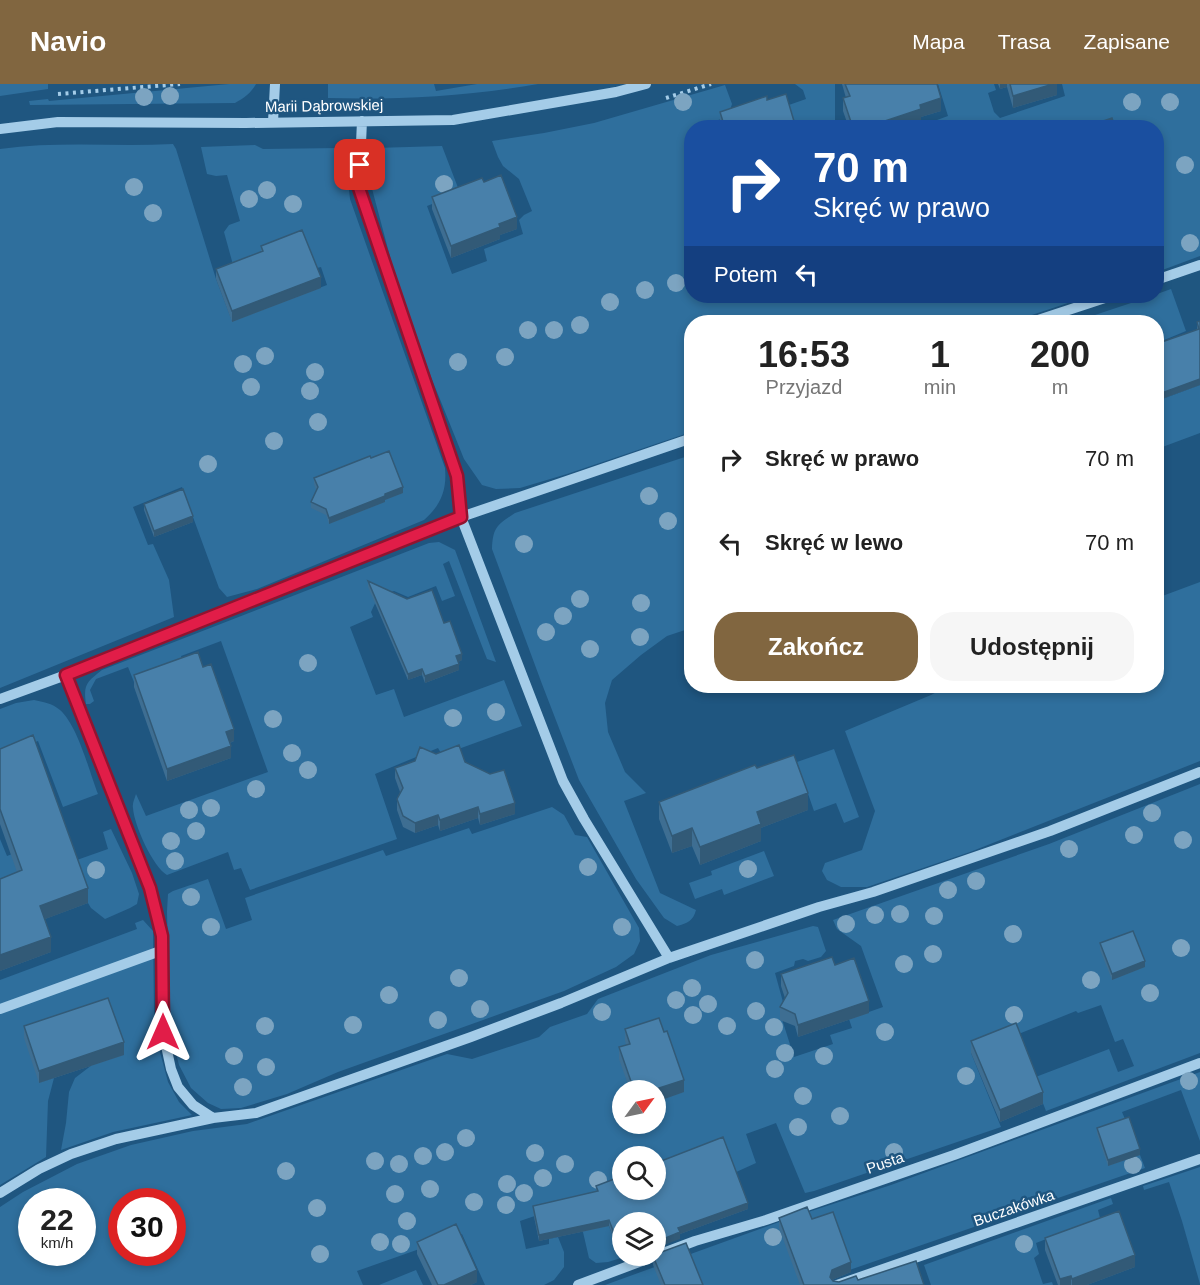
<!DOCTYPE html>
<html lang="pl">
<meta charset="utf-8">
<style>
:root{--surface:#fff;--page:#f6f6f6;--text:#222;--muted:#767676;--accent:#816640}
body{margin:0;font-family:Helvetica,sans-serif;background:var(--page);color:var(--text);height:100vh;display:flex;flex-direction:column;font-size:22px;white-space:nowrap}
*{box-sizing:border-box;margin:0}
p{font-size:20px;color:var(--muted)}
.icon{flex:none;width:33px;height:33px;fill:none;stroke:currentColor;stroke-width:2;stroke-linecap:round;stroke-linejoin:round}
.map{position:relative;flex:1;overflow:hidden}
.drawer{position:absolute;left:684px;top:231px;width:480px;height:378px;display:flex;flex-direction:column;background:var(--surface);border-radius:24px;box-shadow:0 3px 9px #0003}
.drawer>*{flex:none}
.hud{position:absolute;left:684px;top:36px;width:480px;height:183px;border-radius:24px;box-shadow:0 3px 9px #0003;background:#1a4fa0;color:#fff;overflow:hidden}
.needle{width:39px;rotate:57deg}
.tools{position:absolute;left:612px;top:996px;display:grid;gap:12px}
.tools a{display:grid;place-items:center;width:54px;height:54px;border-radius:50%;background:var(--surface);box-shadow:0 3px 9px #0003;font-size:30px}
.speed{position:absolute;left:18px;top:1104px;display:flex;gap:12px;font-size:30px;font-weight:700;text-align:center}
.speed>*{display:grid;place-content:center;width:78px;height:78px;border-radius:50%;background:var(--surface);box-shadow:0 3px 9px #0003;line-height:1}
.speed small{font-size:15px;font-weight:400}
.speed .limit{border:9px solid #d22;background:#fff;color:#111}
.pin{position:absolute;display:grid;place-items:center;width:51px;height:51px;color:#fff;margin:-26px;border-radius:12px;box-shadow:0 3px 9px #0006}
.me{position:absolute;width:66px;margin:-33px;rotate:0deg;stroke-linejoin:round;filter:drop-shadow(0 0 4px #0008)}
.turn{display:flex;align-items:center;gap:21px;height:126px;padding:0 30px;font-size:27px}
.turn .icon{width:78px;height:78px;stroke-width:2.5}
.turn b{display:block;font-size:42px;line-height:51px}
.then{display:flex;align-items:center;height:57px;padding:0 30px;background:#0003;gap:12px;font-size:22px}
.eta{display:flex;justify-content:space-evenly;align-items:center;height:102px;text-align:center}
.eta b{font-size:36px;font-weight:700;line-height:42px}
.button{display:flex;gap:12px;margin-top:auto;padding:12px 30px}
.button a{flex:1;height:69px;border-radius:24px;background:var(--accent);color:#fff;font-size:24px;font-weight:700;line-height:69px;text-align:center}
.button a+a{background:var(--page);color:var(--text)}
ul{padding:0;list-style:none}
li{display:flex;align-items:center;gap:18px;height:84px;padding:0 30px}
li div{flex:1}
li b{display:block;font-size:22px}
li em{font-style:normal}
header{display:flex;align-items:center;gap:36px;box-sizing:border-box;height:84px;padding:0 30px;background:var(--accent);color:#fff}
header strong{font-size:28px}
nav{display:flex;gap:33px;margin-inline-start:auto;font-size:21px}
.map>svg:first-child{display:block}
.green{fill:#2f6f9d;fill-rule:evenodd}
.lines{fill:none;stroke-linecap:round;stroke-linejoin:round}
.path{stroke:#a4cce8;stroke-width:4;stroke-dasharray:3 4.5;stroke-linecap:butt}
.minor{stroke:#a4cce8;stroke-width:10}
.tree{fill:#7ca4c1}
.wall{fill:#3e6e92}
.shaded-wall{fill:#325a77}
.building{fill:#4880aa;stroke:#325a77;stroke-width:1.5}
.route-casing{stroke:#92132f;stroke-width:15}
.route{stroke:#e11d48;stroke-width:10}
.labels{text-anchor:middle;stroke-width:5;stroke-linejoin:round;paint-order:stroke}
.street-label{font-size:15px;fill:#fff;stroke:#1f5680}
</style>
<header>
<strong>Navio</strong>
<nav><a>Mapa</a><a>Trasa</a><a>Zapisane</a></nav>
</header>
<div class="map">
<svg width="1200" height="1201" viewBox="0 0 1200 1201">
<rect width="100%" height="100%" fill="#1f5680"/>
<path class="green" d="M0 0H48V5L0 12Z
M229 0H256C251 9 244 14 235 19L30 21 29 17 48 15 49 17Z
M328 0H434L436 7 477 0H538C469 12 398 16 328 14Z
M795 0H835V36L836 43H792L786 22 806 15 803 6Z
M938 0H994L996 6 988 9 994 28 1000 34 1065 12 1062 0H1200V172L1157 188 1156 44H915L948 32Z
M725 1 732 20 728 32 716 37 718 43 692 44V212H1089L1011 238H692L691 348 567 390 520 404 496 405 482 401 464 375 431 293 396 195 371 101 370 79 375 64 442 62 460 109 427 122 452 190 487 177 484 165 523 150 519 136 524 131 532 127 519 95 503 82 498 73 492 57 544 49 594 39Z
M173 60 176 65 216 195 232 237 327 201 321 183 313 185 235 188 224 148 229 141 240 137 227 91 216 92 207 90 201 63 255 61 263 65 340 64 345 70 350 115 445 384C447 406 441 421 424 436L257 505 227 513 219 504 182 403 133 423 148 461 153 460 169 496 174 533 0 604V65C57 57 115 63 173 60Z
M1171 205 1186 247 1157 259 1156 238H1074L1152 212H1156L1157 210Z
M1200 301V349L1157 365V317Z
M691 371V544L667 552 641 571 612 596 605 619 608 648 625 688 646 709 624 717 660 809 696 826C693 837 688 839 677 842L664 834 636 795 579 696 542 600 492 465C493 443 497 441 515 429Z
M439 458 455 466 496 578 487 575 449 477 443 480 455 512 442 517 436 502 408 513 394 507 378 513 371 528 373 533 350 543 376 611 394 605 404 633 504 596 522 642 442 671 438 664 375 690 397 755 250 806 241 784 234 786 228 768 167 791C153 783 134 741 133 724 132 719 135 714 136 710L146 732 268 688 221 557 181 572 184 581 134 598 128 583 96 595 90 606 94 617 90 620H86C83 600 87 598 102 586L429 459Z
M1200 498V677L970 768 867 803H841L827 796 822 787 825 779 862 766 875 727 845 647 931 611 948 602H1156L1157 514Z
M34 616C43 618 52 619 60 626 78 642 89 687 98 710L63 723 38 657 0 672V625L16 619Z
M834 665 859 733 844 739 836 719 814 727 797 678Z
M1200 700V969L1046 1027 1033 994 1109 965 1118 988 1134 982 1123 955 1115 958 1101 921 1078 929 1076 927 971 969 1001 1043 814 1107 805 1109 776 1039 746 1050 756 1079 734 1089 656 1085V1072H622V1098L596 1108 621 1174 608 1178 596 1179 589 1174 576 1118 520 1137 526 1165 549 1160V1155L558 1153 564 1168V1183L554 1196 544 1201H485L462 1150 357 1187 363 1201H0V1123L23 1108 77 1080 131 1061 193 1047 247 1040 447 970 472 975 539 953 550 943 587 930 598 915 711 871 813 842 818 843 826 867 821 873 808 877 803 875 795 877 794 882 775 889 783 918 780 929 794 973 833 960 830 951 852 944 849 935 883 923 861 862 837 845 833 836 1049 760ZM622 1006H656V1040H622ZM32 1118H82V1168H32ZM122 1118H172V1168H122Z
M552 723 564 731 575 751 587 753 639 844 640 857 634 870 616 883 564 907 338 988 287 1010 241 1024 221 1025 208 1019 191 1004 179 981 172 953 169 916 167 827 168 810 173 807 208 795 226 845 252 836 245 814 383 766 386 772 469 744 472 750Z
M111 745 132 789 139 810 137 820 130 824 105 835 91 824 88 819 0 802V755L7 772 63 750 74 777 108 765 103 748Z
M764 767 774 792 724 811 722 805 695 815 689 799 712 791 711 787Z
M143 836 153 847 154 929 157 957 168 998 179 1018 192 1031 113 1048 61 1066 66 1039 69 1008 75 994 92 981 123 970 39 999 54 994 48 1017 46 1073 0 1101V896L137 845 135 839Z
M1200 988V1057L1181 1006 1122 1028 1140 1071 1145 1084 806 1201H605L790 1134 891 1101Z
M1200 1083V1200L1182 1137 1169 1098 1144 1106 1143 1102Z
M1111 1114 1113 1120 1098 1126 1100 1134 1036 1159 1039 1170 1034 1174 1043 1200 1052 1198 1053 1201H931L924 1181Z
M416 1186 423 1201H379Z"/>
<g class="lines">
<path class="path" d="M58 10 180 0
M666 14 711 0"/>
<path class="minor" d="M362 37 359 104 457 392 461 433 563 697 584 735 669 874
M273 38 275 0
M0 45 58 38 246 39 453 36 616 8 646 0
M1156 196 1200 181
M1032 238 1111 212
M66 591 461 433 692 354
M0 615 66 591 150 804 162 852 163 948 171 985 178 1003 193 1021 213 1034
M0 925 163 866
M0 1109 39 1085 71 1070 116 1055 213 1034 256 1029 471 953 561 919 669 874 819 823 873 808 1050 747 1200 688
M578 1201 695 1157 766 1136 954 1071 1200 979
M837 1201 1200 1075"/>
</g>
<g class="tree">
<circle cx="170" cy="12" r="9"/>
<circle cx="144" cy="13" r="9"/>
<circle cx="683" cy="18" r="9"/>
<circle cx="1132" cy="18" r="9"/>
<circle cx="1170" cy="18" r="9"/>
<circle cx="1185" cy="81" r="9"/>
<circle cx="444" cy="100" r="9"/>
<circle cx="134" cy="103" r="9"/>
<circle cx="267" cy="106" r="9"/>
<circle cx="249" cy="115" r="9"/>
<circle cx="293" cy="120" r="9"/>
<circle cx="153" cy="129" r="9"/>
<circle cx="1190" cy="159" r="9"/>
<circle cx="676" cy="199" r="9"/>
<circle cx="645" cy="206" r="9"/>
<circle cx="610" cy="218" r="9"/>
<circle cx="580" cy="241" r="9"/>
<circle cx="528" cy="246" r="9"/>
<circle cx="554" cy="246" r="9"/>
<circle cx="265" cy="272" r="9"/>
<circle cx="505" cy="273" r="9"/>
<circle cx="458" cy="278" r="9"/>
<circle cx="243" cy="280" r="9"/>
<circle cx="315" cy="288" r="9"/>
<circle cx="251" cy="303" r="9"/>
<circle cx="310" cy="307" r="9"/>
<circle cx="318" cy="338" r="9"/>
<circle cx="274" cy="357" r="9"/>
<circle cx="208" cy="380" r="9"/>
<circle cx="649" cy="412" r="9"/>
<circle cx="668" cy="437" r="9"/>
<circle cx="524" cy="460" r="9"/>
<circle cx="580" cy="515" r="9"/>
<circle cx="641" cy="519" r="9"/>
<circle cx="563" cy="532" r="9"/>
<circle cx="546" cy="548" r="9"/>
<circle cx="640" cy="553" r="9"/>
<circle cx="590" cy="565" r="9"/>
<circle cx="308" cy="579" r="9"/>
<circle cx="496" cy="628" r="9"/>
<circle cx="453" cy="634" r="9"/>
<circle cx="273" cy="635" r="9"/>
<circle cx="292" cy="669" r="9"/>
<circle cx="308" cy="686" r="9"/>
<circle cx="256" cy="705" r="9"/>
<circle cx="211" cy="724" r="9"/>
<circle cx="189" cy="726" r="9"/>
<circle cx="1152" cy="729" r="9"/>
<circle cx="196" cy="747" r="9"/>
<circle cx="1134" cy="751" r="9"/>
<circle cx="1183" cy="756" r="9"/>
<circle cx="171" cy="757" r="9"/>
<circle cx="1069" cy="765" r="9"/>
<circle cx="175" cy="777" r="9"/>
<circle cx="588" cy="783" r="9"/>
<circle cx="748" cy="785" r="9"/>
<circle cx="96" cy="786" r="9"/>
<circle cx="976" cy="797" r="9"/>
<circle cx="948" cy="806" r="9"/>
<circle cx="191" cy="813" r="9"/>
<circle cx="900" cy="830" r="9"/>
<circle cx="875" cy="831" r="9"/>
<circle cx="934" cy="832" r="9"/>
<circle cx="846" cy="840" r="9"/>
<circle cx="211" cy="843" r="9"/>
<circle cx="622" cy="843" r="9"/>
<circle cx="1013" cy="850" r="9"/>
<circle cx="1181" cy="864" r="9"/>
<circle cx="933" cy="870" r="9"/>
<circle cx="755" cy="876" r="9"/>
<circle cx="904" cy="880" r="9"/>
<circle cx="459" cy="894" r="9"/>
<circle cx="1091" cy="896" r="9"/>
<circle cx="692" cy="904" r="9"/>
<circle cx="1150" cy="909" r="9"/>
<circle cx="389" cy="911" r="9"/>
<circle cx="676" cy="916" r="9"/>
<circle cx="708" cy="920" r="9"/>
<circle cx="480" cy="925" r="9"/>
<circle cx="756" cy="927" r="9"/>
<circle cx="602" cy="928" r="9"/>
<circle cx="693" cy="931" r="9"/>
<circle cx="1014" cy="931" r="9"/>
<circle cx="438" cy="936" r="9"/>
<circle cx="353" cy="941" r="9"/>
<circle cx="265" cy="942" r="9"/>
<circle cx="727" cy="942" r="9"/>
<circle cx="774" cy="943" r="9"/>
<circle cx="885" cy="948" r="9"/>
<circle cx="785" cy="969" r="9"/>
<circle cx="234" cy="972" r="9"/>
<circle cx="824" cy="972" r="9"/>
<circle cx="266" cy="983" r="9"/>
<circle cx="775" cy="985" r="9"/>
<circle cx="966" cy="992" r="9"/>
<circle cx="1189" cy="997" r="9"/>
<circle cx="243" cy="1003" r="9"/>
<circle cx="803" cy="1012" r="9"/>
<circle cx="840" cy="1032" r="9"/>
<circle cx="798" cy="1043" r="9"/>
<circle cx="466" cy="1054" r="9"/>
<circle cx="445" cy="1068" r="9"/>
<circle cx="894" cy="1068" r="9"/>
<circle cx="535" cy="1069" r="9"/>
<circle cx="423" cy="1072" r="9"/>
<circle cx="375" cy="1077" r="9"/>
<circle cx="399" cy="1080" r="9"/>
<circle cx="565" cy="1080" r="9"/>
<circle cx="1133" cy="1081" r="9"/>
<circle cx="286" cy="1087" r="9"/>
<circle cx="543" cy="1094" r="9"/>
<circle cx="598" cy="1096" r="9"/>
<circle cx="507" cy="1100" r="9"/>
<circle cx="430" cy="1105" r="9"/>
<circle cx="524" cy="1109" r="9"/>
<circle cx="395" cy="1110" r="9"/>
<circle cx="474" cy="1118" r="9"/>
<circle cx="506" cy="1121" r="9"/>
<circle cx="317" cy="1124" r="9"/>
<circle cx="407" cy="1137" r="9"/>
<circle cx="773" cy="1153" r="9"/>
<circle cx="380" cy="1158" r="9"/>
<circle cx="401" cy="1160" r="9"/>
<circle cx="1024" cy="1160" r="9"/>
<circle cx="320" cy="1170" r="9"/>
</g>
<path class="wall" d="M842 0H937L941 27 921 33V37L901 44H849L843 27V14H846Z
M998 0H1057V11L1013 24 1007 3 1000 5Z
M767 16 796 44H721L720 40V28Z
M484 98 517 145 500 151V155L451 174 432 125V113Z
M261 162 321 204 232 238 216 195V185L261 168Z
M1200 237V301L1159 316 1156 309V260L1197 246V238Z
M371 374 403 409 385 416V418L329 440 326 431 311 424V418L316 406 314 400V394Z
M144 420 193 438 154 453 144 426Z
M368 497 444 539 462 576 458 578 459 586 425 599 422 591 408 596 368 503Z
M203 583 234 657 230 659 231 674 167 697 134 603V591Z
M0 665 88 819 45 835 51 868 0 887V795L17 788 0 740Z
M436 670 465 678 515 730 480 741 478 734 440 747 438 741 415 749 403 743 397 726V715L400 708 395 694V684Z
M757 684 808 726 761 744V757L700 781 692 762 672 769 659 735V718Z
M1100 859 1145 883 1112 896 1100 866Z
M835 881 869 929 798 953 795 942 780 936V923L785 914 781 902V890Z
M24 942 124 971 39 999 24 954Z
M625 945 664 948 684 1008 656 1018V1006H630L619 975V963L626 961 625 957Z
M971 957 1043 1020 1000 1038 971 969Z
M1097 1044 1140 1071 1108 1082 1097 1050Z
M596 1102 748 1125 680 1150V1155L656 1138H622L614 1156 609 1142 539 1157 533 1128V1122L596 1108Z
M779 1134 812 1135 851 1188 832 1196 833 1197 839 1198 858 1196 924 1201H800L779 1144Z
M1045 1154 1135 1183 1087 1201H1058L1045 1166Z
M417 1158 477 1198 471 1201H432L417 1170Z
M653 1172 703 1201H661L653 1181Z"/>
<path class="shaded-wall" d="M1000 0H1007V3L1000 5Z
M1053 0H1057V11L1013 24V12Z
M941 14V27L921 33V37L901 44H864L920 21Z
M517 133V145L500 151V155L451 174V162L499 140Z
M321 193V204L232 238V227Z
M1200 295V301L1159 316V310Z
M403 403V409L385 416V418L329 440V434L385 410Z
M193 432V438L154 453V447Z
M462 570V576L456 579V572Z
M459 580V586L425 599V592Z
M422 585V591L408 596V590Z
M234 645V657L226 660V648Z
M231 662V674L167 697V685Z
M808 709V726L761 744V757L700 781V763L757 728Z
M515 719V730L480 741V730Z
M478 723V734L440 747V736Z
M438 731V741L415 749V739Z
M692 744V762L672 769V752Z
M88 804V819L40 837V822Z
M51 853V868L0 887V871Z
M1145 877V883L1112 896V890Z
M869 917V929L798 953V941Z
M124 958V971L39 999V987Z
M684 996V1008L656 1018V1006H653Z
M1043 1008V1020L1000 1038V1026Z
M1140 1065V1071L1108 1082V1076Z
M748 1119V1125L680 1150V1155L656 1164V1158L678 1144Z
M609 1136V1142L539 1157V1151Z
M622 1146V1152L614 1156V1149Z
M1135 1171V1183L1087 1201H1072V1195Z
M851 1178V1188L832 1196 830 1193 832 1186Z
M477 1186V1198L471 1201H444Z
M1071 1192V1201H1060V1195Z"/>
<path class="building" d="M845 0H937L941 14 920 21 921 25 864 44H853L843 14 850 12Z
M1010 0H1053L1013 12Z
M786 10 796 44H725L720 28 767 12V16Z
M1112 34 1115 44H1083Z
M501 91 517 133 499 140 500 143 451 162 432 113 482 94 484 98Z
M302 146 321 193 232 227 216 185 263 167 261 162Z
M1200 237V295L1159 310 1156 303V260L1199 245 1197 238Z
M389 367 403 403 385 410V412L329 434 326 425 311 418 318 403 314 394 370 372 371 374Z
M183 405 193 432 154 447 144 420Z
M368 497 407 515 432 506 444 539 450 537 462 570 456 572 459 580 425 592 422 585 408 590Z
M198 568 203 583 211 580 234 645 226 648 231 662 167 685 134 591Z
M33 651 88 804 40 822 51 853 0 871V795L22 786 0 725V665Z
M459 661 465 678 490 690 504 686 515 719 480 730 478 723 440 736 438 731 415 739 403 732 397 715 403 704 395 684 415 677 420 663 436 670Z
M794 671 808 709 757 728 761 740 700 763 692 744 672 752 659 718 755 681 757 684Z
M1133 847 1145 877 1112 890 1100 859Z
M832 873 835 881 854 874 869 917 798 941 795 930 780 923 788 909 781 890Z
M108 914 124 958 39 987 24 942Z
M659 934 664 948 667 947 684 996 653 1006H634L619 963 630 960 625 945Z
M1016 939 1043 1008 1000 1026 971 957Z
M1129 1033 1140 1065 1108 1076 1097 1044Z
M723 1053 748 1119 678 1144 680 1148 656 1158V1138H622V1146L614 1149 609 1136 539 1151 533 1122 598 1107 596 1102 622 1092V1106H656V1079Z
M807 1123 812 1135 833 1128 851 1178 832 1186 830 1193 833 1197 839 1198 856 1192 858 1196 916 1177 924 1201H804L779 1134Z
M1119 1127 1135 1171 1072 1195 1071 1192 1060 1195 1045 1154Z
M456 1140 477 1186 444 1201H438L417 1158Z
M686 1159 703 1201H665L653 1172H656V1170Z"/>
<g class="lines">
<defs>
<path id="route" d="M163 948 162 852 150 804 66 591 461 433 457 392 359 104 360 81"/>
</defs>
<use href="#route" class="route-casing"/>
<use href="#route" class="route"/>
</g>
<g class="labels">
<g class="street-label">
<text transform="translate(324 22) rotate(-1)" y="5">Marii Dąbrowskiej</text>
<text transform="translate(885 1079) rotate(-19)" y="5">Pusta</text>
<text transform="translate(1014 1124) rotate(-19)" y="5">Buczakówka</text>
</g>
</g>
</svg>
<div class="tools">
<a><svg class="needle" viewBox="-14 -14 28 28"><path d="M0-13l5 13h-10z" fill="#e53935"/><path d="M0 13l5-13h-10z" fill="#767676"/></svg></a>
<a><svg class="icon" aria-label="search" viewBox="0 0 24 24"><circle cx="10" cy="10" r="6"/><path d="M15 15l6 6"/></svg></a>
<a><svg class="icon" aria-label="layers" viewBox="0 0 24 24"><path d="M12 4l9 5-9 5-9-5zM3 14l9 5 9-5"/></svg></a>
</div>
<div class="speed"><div>22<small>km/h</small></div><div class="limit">30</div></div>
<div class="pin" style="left:360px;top:81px;background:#d93025"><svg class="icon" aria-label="arrive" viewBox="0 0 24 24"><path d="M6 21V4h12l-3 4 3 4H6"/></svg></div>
<svg class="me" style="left:163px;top:948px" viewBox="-20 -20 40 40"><path d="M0-17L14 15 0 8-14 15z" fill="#e11d48" stroke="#fff" stroke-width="4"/></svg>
<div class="hud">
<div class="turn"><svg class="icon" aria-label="right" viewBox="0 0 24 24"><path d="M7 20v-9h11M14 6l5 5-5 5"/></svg><div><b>70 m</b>Skręć w prawo</div></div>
<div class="then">Potem<svg class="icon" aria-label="left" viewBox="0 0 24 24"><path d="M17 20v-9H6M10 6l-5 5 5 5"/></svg></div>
</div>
<section class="drawer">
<div class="eta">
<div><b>16:53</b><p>Przyjazd</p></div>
<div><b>1</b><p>min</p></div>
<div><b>200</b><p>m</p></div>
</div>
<ul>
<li><svg class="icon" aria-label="right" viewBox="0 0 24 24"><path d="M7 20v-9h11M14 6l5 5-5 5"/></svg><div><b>Skręć w prawo</b></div><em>70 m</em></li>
<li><svg class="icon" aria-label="left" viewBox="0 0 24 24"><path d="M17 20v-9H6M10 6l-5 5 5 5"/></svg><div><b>Skręć w lewo</b></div><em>70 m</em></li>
</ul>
<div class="button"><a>Zakończ</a><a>Udostępnij</a></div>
</section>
</div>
